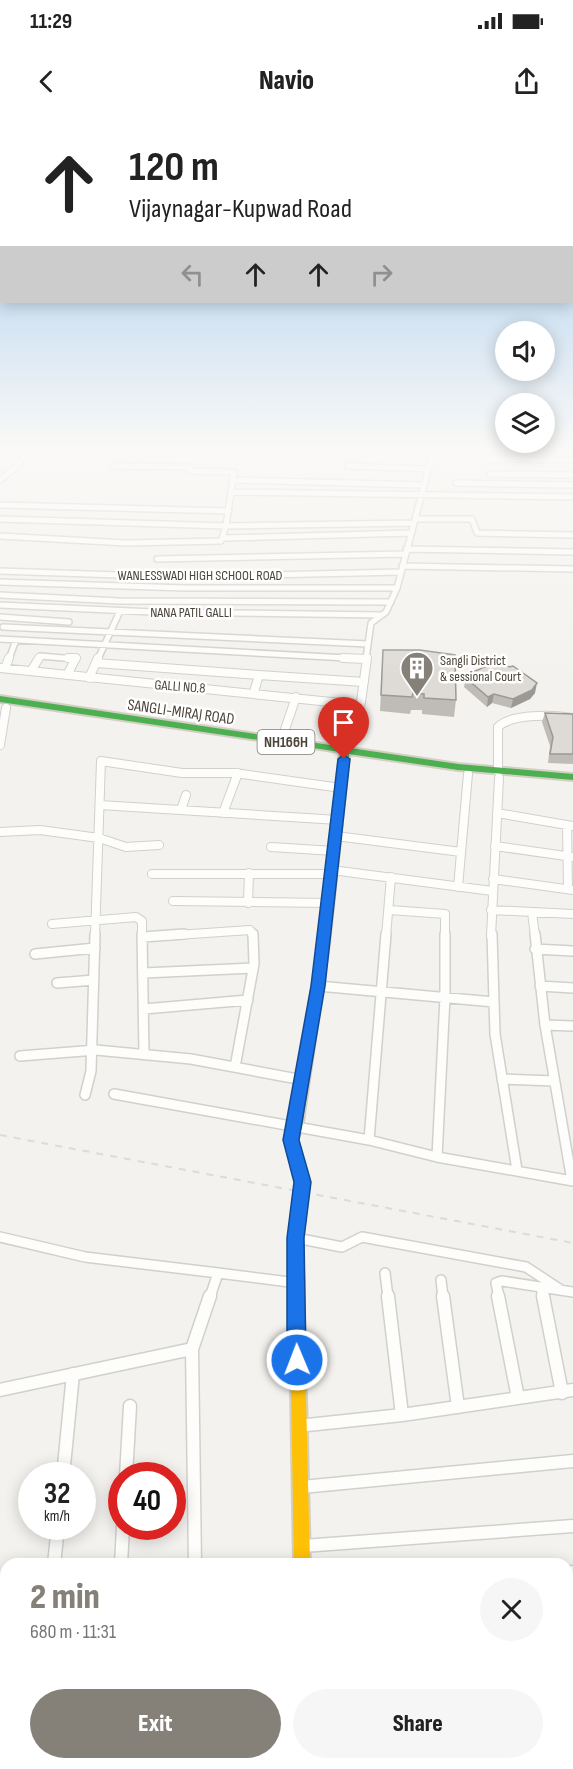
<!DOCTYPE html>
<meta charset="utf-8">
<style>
:root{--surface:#fff;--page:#f6f6f6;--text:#222;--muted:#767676;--accent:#868178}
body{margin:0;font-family:"Sofia Sans Condensed",sans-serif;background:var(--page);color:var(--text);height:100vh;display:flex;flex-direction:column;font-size:22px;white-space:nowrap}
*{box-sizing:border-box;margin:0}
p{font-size:20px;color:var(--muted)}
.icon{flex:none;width:33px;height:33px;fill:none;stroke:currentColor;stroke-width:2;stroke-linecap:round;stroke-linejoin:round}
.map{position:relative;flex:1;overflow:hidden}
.panel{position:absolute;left:0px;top:1438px;width:573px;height:212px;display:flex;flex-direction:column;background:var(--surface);border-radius:18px 18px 0 0;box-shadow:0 3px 15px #0003}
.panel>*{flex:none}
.guide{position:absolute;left:0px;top:0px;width:573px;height:183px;box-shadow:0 3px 15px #0003;background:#fff;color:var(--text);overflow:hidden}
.tools{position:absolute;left:495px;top:201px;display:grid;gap:12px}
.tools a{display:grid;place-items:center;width:60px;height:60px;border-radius:50%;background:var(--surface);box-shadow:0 3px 15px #0003;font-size:30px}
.speed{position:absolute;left:18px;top:1342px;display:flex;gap:12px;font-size:30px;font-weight:700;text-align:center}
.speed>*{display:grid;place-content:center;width:78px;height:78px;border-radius:50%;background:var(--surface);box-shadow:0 3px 15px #0003;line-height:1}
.speed small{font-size:15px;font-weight:400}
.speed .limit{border:9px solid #d22;background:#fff;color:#111}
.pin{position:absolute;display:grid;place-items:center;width:51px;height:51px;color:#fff;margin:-62px -26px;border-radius:50% 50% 50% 0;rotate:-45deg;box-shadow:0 0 6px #0007}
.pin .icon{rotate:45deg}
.me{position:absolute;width:66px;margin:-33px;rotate:359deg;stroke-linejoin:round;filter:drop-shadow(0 0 4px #0008)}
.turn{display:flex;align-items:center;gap:21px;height:126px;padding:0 30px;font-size:27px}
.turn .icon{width:78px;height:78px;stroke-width:2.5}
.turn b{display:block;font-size:42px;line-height:51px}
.lanes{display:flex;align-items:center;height:57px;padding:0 30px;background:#0003;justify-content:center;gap:30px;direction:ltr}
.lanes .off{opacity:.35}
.round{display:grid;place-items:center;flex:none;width:63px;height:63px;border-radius:32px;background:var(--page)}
.overview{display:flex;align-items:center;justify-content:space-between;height:102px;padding:0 30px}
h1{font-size:36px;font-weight:800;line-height:45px;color:var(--accent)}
.button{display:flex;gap:12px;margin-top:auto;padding:12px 30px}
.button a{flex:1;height:69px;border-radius:36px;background:var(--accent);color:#fff;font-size:24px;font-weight:800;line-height:69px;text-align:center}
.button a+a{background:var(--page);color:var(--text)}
.status{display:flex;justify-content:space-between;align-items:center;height:42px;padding:0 30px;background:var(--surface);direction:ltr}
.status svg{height:16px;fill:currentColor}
header{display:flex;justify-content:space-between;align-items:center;height:78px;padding:0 30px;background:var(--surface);font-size:27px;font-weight:800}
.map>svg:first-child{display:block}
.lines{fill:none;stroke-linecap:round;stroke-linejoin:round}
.street-far3-casing{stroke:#d2d0cb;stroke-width:8}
.street-far2-casing{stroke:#d2d0cb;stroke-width:10}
.street-far1-casing{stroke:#d2d0cb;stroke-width:12}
.street-casing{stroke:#d2d0cb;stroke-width:15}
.fast-casing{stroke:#d3cfc5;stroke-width:4}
.slow-casing{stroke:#d3cfc5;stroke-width:4}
.street-far3{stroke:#fdfdfc;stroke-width:5}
.street-far2{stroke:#fdfdfc;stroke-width:8}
.street-far1{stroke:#fdfdfc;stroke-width:9}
.street{stroke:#fdfdfc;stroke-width:12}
.fast{fill:#4caf50;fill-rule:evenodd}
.slow{fill:#ffc107;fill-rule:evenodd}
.rail{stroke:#dbdbda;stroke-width:2;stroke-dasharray:7 7;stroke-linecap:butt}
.wall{fill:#bfbcb8}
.shaded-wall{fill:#9b9996}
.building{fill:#dedbd6;stroke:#9b9996;stroke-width:1.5}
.route{fill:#1a73e8;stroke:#114b97;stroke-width:1.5}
.labels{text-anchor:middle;stroke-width:5;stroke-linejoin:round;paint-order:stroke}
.far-street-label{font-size:14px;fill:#4b4439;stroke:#fff}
.far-poi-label{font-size:14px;fill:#4b4439;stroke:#fff;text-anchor:start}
.shield{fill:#fff;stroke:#817c74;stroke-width:1.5}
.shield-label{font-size:15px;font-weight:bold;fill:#4b4439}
.street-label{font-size:16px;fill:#4b4439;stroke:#fff}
</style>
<div class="status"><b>11:29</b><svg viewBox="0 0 49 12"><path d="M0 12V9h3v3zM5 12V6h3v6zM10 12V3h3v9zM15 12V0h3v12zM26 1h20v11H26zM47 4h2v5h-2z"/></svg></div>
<header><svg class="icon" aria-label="back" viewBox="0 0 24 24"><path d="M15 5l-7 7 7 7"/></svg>Navio<svg class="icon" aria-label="share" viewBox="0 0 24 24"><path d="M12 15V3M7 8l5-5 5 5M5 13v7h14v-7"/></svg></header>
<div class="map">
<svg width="573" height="1649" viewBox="0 0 573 1649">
<rect width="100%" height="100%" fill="#f4f2ee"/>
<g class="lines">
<defs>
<path id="street-far3" d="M276 327 432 331
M446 327H573
M490 339 573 340
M113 346 190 347 191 351 234 352 226 405
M348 346 428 349
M490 354 573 355
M0 360 17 346 25 335
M233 360 423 365
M456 363 573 365
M232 372 573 377
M0 385 229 391
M0 399 226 406 221 421 126 423 0 416
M415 399H472L477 413 573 415
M226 406 414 403
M224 418 411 413
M406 429 573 432
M157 439 404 434
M402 446 573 449
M0 451 178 457 401 452
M0 462 185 468H397
M0 475 119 481 391 482
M0 485 153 492 382 495
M0 497 69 502
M3 507 368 524
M0 519 366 539
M9 539 16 520
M38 539 40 536 75 539
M98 539 120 491
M366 539 371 503 386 492 397 468 434 327"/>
<path id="street-far2" d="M343 538 366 539
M96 543 259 555
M0 548 360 585
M5 548 9 538
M31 551 39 538
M67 555 76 538H68
M89 558 98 538
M254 572 259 555 364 562
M281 621 296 577
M0 625 6 588
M345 631 361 582 367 538
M498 651V607C512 593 554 595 573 598
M100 685 338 700
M181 690 186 675
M223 693 238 653
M497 693 573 706
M567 705 568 769
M0 712 40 710 99 718 126 727 159 725
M336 716 461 732
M495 726 573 737
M271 727 334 731
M332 750 492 771
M152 754H332
M493 759 573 770
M458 767 468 654
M173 781 329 783
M248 783 249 753
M390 790 445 794V816
M491 790 573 794
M532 792 535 816
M52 804 136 797 142 801V816
M95 816 101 641 182 653H235L341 668
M162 816 250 810 253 816
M386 816 391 757
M491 816 499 658"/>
<path id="street-far1" d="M142 814 144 934
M492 814 495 914 517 1050
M535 814 545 905
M143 817 184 814
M535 829 573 831
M35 834 95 828
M144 853 253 848
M57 863 94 860
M318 866 494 882
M540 866 573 868
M144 889 248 880
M20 936 96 930 191 939 303 960
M235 947 254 844 253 814
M502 959 554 961
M114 974 369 1020 437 1037 573 1061
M85 975 91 951 95 814
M369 1020 386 814
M437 1037 445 877V814
M572 1061 545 905 573 906
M0 1117 85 1137 218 1153
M296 1118 342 1127 362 1117 526 1147 561 1170
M385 1153 388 1177
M441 1160 443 1177
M541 1167 543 1177
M210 1177 218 1153 297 1163
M499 1177 496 1163 502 1161 573 1172"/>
<path id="street" d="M388 1176 402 1295
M443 1176 458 1287
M498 1176 518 1278
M543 1176 562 1273
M0 1270 192 1229
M298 1306 402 1295 573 1270
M63 1356 73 1254
M126 1356 130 1286
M302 1367 573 1341
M303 1426 573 1406
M54 1444 58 1407
M121 1444 123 1407
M195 1444 192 1229 210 1176
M567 1453 573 1452
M0 1497 6 1496
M567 1528H573
M567 1618H573
M0 1636 6 1635
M35 1644V1649
M107 1644V1649
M194 1644V1649"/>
<path id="fast" d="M0 576 458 644 573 654V660L458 650 349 634 329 824 302 1008 297 1020 308 1062 303 1118V1152L301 1157 296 1159 291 1157 289 1152V1118L296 1062 285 1020 290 1008 319 824 340 632 0 582Z"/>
<path id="slow" d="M296 1145 301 1147 303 1152 310 1444H294L289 1152 291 1147Z
M308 1644H326V1649H308Z"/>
</defs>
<use href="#street-far3" class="street-far3-casing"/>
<use href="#street-far2" class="street-far2-casing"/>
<use href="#street-far1" class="street-far1-casing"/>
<use href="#street" class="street-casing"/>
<use href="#fast" class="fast-casing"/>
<use href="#slow" class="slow-casing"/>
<use href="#street-far3" class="street-far3"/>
<use href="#street-far2" class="street-far2"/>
<use href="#street-far1" class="street-far1"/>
<use href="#street" class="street"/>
<use href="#fast" class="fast"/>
<use href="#slow" class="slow"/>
<path class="rail" d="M0 1015 573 1123"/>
</g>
<path class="wall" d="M383 530 456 580 454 597 422 594V590H411L410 594 380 591Z
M466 558 535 573 530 579 511 588 492 583 487 587 464 567Z
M545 593 573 594V644L548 643 550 626 542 602Z"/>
<path class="shaded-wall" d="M537 563 535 573 530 579 511 588 513 579Z
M494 574 492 583 487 587 488 577Z"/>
<path class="building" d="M383 530H420L455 535 456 580 424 578V574L413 573 412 577 381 575Z
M502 542 509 547 513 546 537 563 532 570 513 579 494 574 488 577 466 558 471 553 491 544 495 546Z
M545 593 573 594V634H550L553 617Z"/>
<linearGradient id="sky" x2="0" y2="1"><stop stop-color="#98c4ec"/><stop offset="0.59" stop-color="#faf9f7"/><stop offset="1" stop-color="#faf9f7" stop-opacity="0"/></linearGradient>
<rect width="573" height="557" fill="url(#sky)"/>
<path class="route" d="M344 635 350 639 325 866 299 1020 311 1062 304 1118 306 1240 303 1246 297 1249 290 1246 287 1240V1118L294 1062 283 1020 311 866 338 639Z"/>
<defs>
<symbol id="building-pin" viewBox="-11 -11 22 30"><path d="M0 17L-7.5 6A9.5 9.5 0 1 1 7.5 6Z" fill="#868178" stroke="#fff"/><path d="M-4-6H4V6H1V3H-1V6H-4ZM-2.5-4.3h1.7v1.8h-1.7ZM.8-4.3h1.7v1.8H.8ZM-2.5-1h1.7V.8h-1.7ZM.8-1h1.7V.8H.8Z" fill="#fff"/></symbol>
</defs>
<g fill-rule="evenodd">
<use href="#building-pin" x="398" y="529" width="38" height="52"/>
</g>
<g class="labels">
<g class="far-street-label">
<text x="200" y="460">WANLESSWADI HIGH SCHOOL ROAD</text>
<text x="191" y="497">NANA PATIL GALLI</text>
<text transform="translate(180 566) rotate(4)" y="5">GALLI NO.8</text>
</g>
<g class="far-poi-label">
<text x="440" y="545">Sangli District<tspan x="440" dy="16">&amp; sessional Court</tspan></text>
</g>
<rect class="shield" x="257.5" y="610" width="57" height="24" rx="4.5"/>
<g class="shield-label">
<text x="286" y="627">NH166H</text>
</g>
<g class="street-label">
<text transform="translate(181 591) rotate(8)" y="6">SANGLI-MIRAJ ROAD</text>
</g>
</g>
</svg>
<div class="tools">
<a><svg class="icon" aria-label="sound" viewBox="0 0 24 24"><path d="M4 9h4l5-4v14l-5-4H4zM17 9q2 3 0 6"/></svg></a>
<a><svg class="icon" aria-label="layers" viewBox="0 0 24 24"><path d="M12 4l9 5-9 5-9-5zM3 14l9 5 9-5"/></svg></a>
</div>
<div class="speed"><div>32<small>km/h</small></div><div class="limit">40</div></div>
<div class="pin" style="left:344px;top:639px;background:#d93025"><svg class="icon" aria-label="arrive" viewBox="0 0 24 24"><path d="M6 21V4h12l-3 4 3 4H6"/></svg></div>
<svg class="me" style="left:297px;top:1240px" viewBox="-20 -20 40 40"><circle r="17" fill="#1a73e8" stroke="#fff" stroke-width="3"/><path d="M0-11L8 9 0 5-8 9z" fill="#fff"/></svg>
<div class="guide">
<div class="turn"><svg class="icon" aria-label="ahead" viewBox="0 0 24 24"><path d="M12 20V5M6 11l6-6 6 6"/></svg><div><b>120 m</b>Vijaynagar-Kupwad Road</div></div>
<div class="lanes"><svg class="icon off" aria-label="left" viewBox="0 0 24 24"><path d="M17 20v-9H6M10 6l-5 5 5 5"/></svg><svg class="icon" aria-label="ahead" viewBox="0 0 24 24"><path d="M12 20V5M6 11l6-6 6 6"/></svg><svg class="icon" aria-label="ahead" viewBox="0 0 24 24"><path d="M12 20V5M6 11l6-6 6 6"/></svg><svg class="icon off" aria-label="right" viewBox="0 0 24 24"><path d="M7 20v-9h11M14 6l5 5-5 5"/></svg></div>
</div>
<section class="panel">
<div class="overview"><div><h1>2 min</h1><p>680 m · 11:31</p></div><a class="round"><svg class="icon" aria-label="close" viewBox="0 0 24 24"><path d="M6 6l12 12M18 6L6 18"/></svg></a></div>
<div class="button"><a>Exit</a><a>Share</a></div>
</section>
</div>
